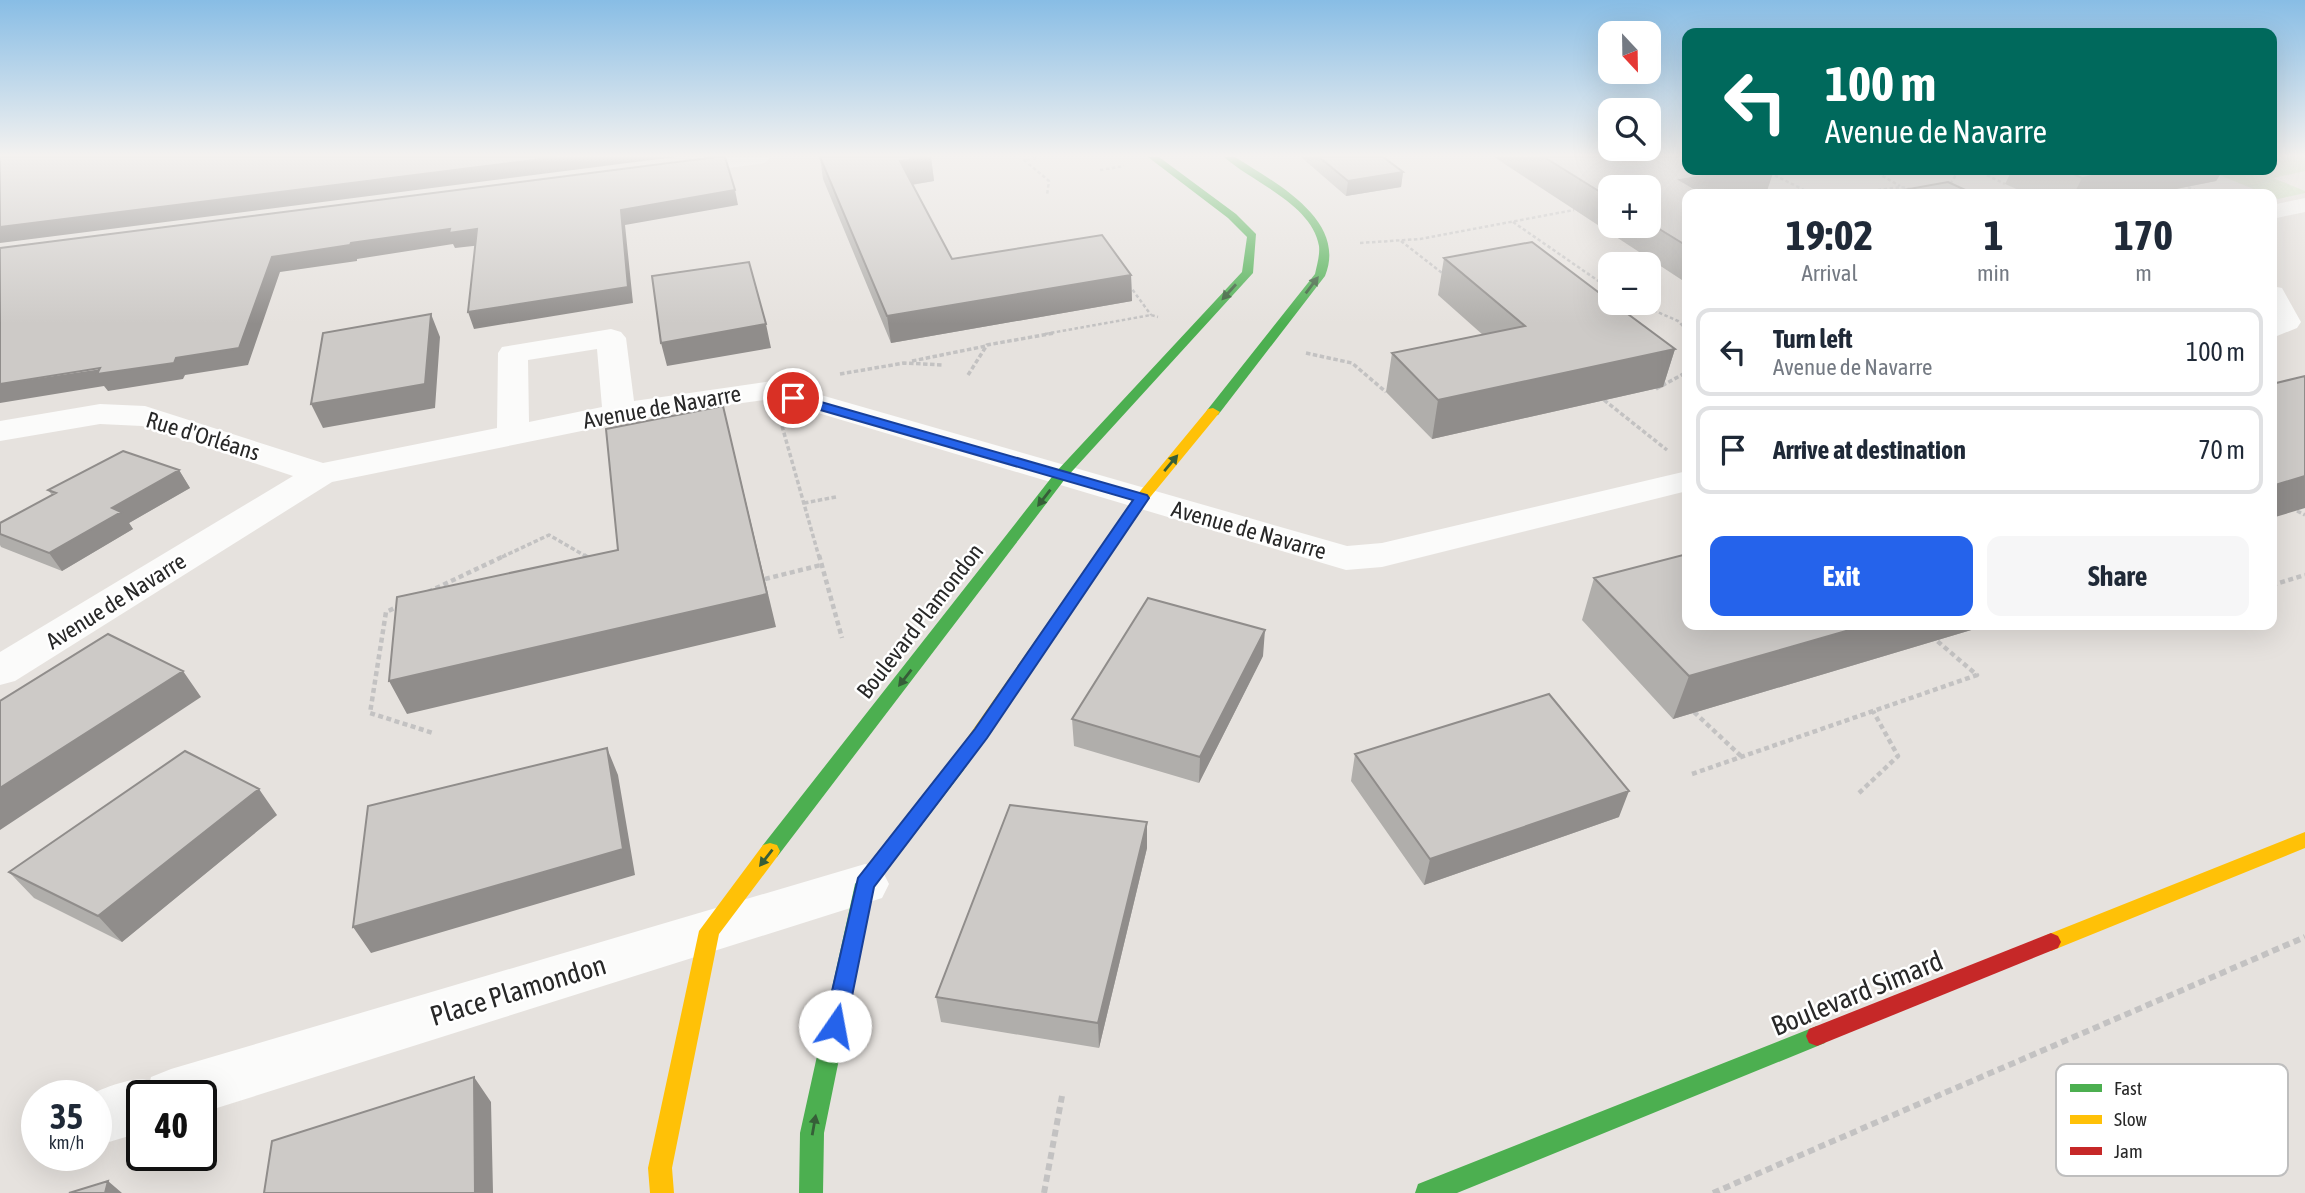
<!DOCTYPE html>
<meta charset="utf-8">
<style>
:root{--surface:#fff;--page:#f6f6f7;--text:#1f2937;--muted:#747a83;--line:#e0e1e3;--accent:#2563eb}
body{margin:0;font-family:"Asap Condensed",sans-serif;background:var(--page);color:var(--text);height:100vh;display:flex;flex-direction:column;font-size:26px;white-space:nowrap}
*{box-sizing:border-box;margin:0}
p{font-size:23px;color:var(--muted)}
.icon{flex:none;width:38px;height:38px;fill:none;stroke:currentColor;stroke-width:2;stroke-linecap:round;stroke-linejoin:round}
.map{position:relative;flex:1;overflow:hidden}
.panel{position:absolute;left:1682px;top:189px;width:595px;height:441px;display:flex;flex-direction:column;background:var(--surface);border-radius:14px;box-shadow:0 7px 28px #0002}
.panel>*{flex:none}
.banner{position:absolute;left:1682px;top:28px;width:595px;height:147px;border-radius:14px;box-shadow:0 7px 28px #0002;background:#00695c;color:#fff;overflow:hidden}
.needle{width:46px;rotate:158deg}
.fabs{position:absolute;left:1598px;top:21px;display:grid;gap:14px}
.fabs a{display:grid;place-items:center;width:63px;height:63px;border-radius:14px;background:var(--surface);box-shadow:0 7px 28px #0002;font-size:35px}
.speed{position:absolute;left:21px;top:1080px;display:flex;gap:14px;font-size:35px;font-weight:700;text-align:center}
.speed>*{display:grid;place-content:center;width:91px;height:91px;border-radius:50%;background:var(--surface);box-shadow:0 7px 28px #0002;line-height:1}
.speed small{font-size:18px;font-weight:400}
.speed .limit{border:4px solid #111;border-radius:10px;background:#fff;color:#111}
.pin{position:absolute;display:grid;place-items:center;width:60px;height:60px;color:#fff;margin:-30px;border:4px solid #fff;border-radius:50%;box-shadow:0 2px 7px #0007}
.me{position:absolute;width:77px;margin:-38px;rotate:12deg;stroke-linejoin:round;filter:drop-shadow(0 0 5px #0008)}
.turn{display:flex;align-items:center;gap:24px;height:147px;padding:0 28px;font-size:32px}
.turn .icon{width:91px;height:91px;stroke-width:2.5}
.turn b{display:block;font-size:49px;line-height:60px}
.eta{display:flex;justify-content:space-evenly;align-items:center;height:119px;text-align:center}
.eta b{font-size:42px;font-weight:700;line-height:49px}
.primary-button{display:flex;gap:14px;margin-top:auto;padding:14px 28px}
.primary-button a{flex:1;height:80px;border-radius:14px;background:var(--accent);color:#fff;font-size:28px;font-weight:700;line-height:80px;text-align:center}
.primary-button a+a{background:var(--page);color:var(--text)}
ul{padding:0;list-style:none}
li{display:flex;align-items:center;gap:21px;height:88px;margin:0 14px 10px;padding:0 14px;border:4px solid var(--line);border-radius:14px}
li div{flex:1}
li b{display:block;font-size:26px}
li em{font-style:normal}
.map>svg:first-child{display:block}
.green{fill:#c8deba}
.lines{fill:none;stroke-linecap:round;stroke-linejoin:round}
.path-far3{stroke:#c3c2c2;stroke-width:2.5;stroke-dasharray:3.5 2.5;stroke-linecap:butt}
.path-far2{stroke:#c3c2c2;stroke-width:3.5;stroke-dasharray:4.5 2.5;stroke-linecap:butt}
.path-far1{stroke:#c3c2c2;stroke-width:4.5;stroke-dasharray:5 3.5;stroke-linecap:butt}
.path{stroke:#c3c2c2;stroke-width:6;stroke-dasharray:7 4.5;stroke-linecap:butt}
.street{fill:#fbfbfa;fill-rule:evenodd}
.fast{fill:#4caf50;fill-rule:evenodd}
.slow{fill:#ffc107;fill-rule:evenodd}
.jam{fill:#c62828;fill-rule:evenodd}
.wall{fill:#b0aeab;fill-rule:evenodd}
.shaded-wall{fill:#908d8b}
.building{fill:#cdcac7;stroke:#908d8b;stroke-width:2}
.oneway{fill:#365e38}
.route{fill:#2563eb;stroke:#184099;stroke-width:2}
.labels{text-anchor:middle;stroke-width:5;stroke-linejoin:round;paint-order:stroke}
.street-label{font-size:23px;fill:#282828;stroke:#fff}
.near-street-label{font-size:28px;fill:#282828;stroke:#fff}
.key{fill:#fff;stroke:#bebebe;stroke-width:2}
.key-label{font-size:19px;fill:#282828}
</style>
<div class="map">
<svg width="2305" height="1193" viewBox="0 0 2305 1193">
<rect width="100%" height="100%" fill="#e6e2de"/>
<path class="green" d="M2272 157H2305V171L2273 178 2305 191V193L2278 199 2207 170H2272Z"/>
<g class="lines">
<path class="path-far3" d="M1036 158 1024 160 1049 181 1047 195
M1100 170 1124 166
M1764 170 1812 194
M1872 170 1900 186
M1976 170 2005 184
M2188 187 2204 194
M1848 194 1901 187 1916 190
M1944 194 1959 170
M1513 222 1610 289
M1401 241 1446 276
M1360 243 1420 239 1574 210
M1127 289H1132L1151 315
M1637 303 1678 321 1687 330
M1045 334 1151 315 1158 317"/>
<path class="path-far2" d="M1306 353 1352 363 1386 392
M912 361 986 346
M840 374 904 363 943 365
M968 375 987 345 1054 333
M1656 389 1687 372
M1604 400 1667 450
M782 426 819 557
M804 503 836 497
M2297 511 2305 515
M502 557 549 535 587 557"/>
<path class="path-far1" d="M584 555 590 559
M819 555 842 638
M765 579 821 565
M2272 585 2305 575
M428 592 506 555
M401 605 386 612 370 713 433 733
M1694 712 1742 757
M1692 774 1977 675 1936 640
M1859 793 1898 756 1873 711"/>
<path class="path" d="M1044 1193 1062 1096
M1713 1193 2305 937"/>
<path class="street" d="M701 157H770L767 162 759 164 674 175 666 173 662 168 666 163Z
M2305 198V212L2272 219V205Z
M2272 286 2282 288 2301 322 2297 328 2272 338Z
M611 329 621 332 626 338 634 401 772 381 1347 546 1382 543 1687 471V491L1382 567 1346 570 771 399 670 413 332 482 15 681 0 685V652L293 476 142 426 100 424 0 441V421L100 404 145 406 323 463 497 428 498 353 502 347ZM597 349 602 407 529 422 528 360Z
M865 864 882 870 889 884 882 898 201 1113V1096H142V1132L96 1146V1096H86C103 1089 133 1075 150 1081L151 1077 171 1069Z"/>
<path class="fast" d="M1148 157H1159L1236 214 1256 234 1253 273 1065 479 777 857 770 859 763 857 760 851 763 845 1055 473 1242 272 1247 237 1228 218Z
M1224 157H1235C1274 182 1348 220 1325 276L1218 415 1213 416 1206 412 1208 409 1315 274C1317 265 1320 255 1319 246 1312 204 1252 182 1224 157Z
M957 759 963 761 966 766 963 771 874 887 824 1133 823 1193H799L800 1133 855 884 951 761Z
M1817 1026 1825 1029 1828 1036 1825 1043 1457 1193H1415L1418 1184Z"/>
<path class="slow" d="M1213 408 1220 412 1147 501 963 771 957 773 951 771 948 766 951 761 1137 495 1208 409Z
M2305 832V848L2051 951 2044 948 2041 942 2044 936Z
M770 843 777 845 780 851 777 857 719 934 672 1168 674 1193H650L648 1168 699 931 763 845Z"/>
<path class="jam" d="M2051 933 2058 936 2061 942 2058 948 1817 1046 1809 1043 1806 1036 1809 1029Z"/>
</g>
<path class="wall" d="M820 157H931L934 181 912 185 952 259 1131 275 1132 301 891 343 823 179Z
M1301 157H1383L1403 172 1401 187 1346 196Z
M1494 157H1687L1767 191 1687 194V281L1685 282ZM1610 187H1648V226H1610Z
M2012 170H2223L2216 181 2151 194H2028L2005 184Z
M1444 258 1675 349 1663 387 1432 439 1386 392 1392 353 1483 335 1438 295Z
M179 470 190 488 129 523 133 529 62 571 1 547 0 545V523L52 495 48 490Z
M1594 578 1988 625 1673 719 1582 620Z
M1263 656 1199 783 1074 746 1072 719Z
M1355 754 1619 817 1424 885 1351 781Z
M277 815 122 942 34 898 9 872Z
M1147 822V848L1099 1048 941 1022 936 997Z"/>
<path class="shaded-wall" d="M558 157H675L0 243V227Z
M931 157 934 181 903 186 900 161Z
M1736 170H1774L1767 191 1751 194H1687L1680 180Z
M2122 170H2223L2216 181 2151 194H2074L2082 178Z
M1403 172 1401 187 1346 196 1348 181Z
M735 190 738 205 625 225 633 303 474 329 468 312 621 210Z
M450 229H477L482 245 455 248 453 244 357 259V261L280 272 248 365 185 375 183 379 108 391 104 386 0 403V384L176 358 272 257 351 243Z
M1131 275 1132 301 891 343 887 316Z
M431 314 440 337 435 408 323 428 311 404Z
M766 324 771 348 667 366 661 343Z
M1675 349 1663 387 1432 439 1438 400Z
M723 406 776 627 407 714 389 681 767 594Z
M179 470 190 488 129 523 133 529 62 571 49 553 112 508Z
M2305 476V508L2272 518V486Z
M1867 625H1988L1673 719 1689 676Z
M1265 630 1263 656 1199 783 1200 757Z
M183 671 201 697 0 830V788Z
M607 748 618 775 635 875 371 953 353 927Z
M259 789 277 815 122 942 98 916Z
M1629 791 1619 817 1424 885 1430 859Z
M1147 822V848L1099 1048 1098 1023Z
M474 1077 491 1102 493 1193H475Z
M108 1181 122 1193H105Z"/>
<path class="building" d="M0 157H558L0 227Z
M716 157H725L735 190 621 210 628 287 468 312 477 229 449 233 450 229 351 243 350 245 272 257 239 348 176 358 174 363 97 374 100 368 0 384V248Z
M820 157H928L900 161 952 259 1102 235 1131 275 887 316Z
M1319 157H1383L1403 172 1348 181Z
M1544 157H1687V170H1736L1680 180 1704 194H1687V246L1648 222V187H1610V198Z
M2064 170H2122L2082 178Z
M1948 182 1974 194H1881Z
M1532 242 1610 301V303H1613L1675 349 1438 400 1392 353 1525 326 1444 258Z
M749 262 766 324 661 343 652 276Z
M431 314 425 384 311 404 323 333Z
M2305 376V476L2272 486V384Z
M723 406 767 594 389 681 397 597 618 550 606 429Z
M123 451 179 470 112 508 121 512 49 553 0 534V523L56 493 48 490Z
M1687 554V625H1867L1689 676 1594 578Z
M1148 598 1265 630 1200 757 1072 719Z
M108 634 183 671 0 788V701Z
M1549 694 1629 791 1430 859 1355 754Z
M607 748 623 849 353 927 368 806Z
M185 751 259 789 98 916 9 872Z
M1010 805 1147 822 1098 1023 936 997Z
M474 1077 475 1193H264L272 1141Z
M108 1181 105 1193H69Z"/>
<defs><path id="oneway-solid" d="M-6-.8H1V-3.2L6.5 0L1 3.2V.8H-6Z" transform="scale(1.75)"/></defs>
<g class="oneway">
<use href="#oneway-solid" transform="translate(1312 285) rotate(-53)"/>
<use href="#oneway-solid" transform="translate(1229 292) rotate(132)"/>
<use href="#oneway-solid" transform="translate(1171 463) rotate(-50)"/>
<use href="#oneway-solid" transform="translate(1044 498) rotate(128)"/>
<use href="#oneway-solid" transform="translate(905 678) rotate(128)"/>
<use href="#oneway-solid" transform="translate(766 858) rotate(128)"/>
<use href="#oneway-solid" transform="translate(814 1125) rotate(-80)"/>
</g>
<linearGradient id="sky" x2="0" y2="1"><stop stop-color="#88bde5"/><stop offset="0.48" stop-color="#f4f2f0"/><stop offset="1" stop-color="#f4f2f0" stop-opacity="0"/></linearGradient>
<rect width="2305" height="324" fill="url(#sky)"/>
<path class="route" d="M793 394 1147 495 1149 498 987 738 874 887 846 1026 843 1033 835 1036 827 1033 824 1026 858 878 975 729 1133 500 789 401V395Z"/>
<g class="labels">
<g class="street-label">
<text transform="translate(662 407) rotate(-10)" y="8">Avenue de Navarre</text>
<text transform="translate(203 436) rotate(17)" y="8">Rue d'Orléans</text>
<text transform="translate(1249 530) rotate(16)" y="8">Avenue de Navarre</text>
<text transform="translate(116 601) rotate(-32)" y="8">Avenue de Navarre</text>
<text transform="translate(920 621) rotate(-52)" y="8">Boulevard Plamondon</text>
</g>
<g class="near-street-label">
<text transform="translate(518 990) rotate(-17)" y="10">Place Plamondon</text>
<text transform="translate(1857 993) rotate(-22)" y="10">Boulevard Simard</text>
</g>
</g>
<rect x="2056" y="1064" width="232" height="112" rx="10" class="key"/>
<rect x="2070" y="1084" width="32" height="8" fill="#4caf50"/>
<rect x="2070" y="1115" width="32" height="9" fill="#ffc107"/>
<rect x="2070" y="1147" width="32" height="8" fill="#c62828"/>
<g class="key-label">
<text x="2114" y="1095">Fast</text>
<text x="2114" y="1126">Slow</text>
<text x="2114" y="1158">Jam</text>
</g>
</svg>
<div class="fabs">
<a><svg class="needle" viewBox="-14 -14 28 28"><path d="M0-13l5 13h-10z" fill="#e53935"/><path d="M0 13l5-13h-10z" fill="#747a83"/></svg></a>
<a><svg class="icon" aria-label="search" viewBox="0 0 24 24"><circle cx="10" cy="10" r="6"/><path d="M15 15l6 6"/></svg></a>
<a>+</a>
<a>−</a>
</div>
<div class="speed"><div>35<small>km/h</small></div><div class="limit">40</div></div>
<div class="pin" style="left:793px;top:398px;background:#d93025"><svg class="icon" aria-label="arrive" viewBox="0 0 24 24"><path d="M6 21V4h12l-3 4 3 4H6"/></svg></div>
<svg class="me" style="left:835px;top:1026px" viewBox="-20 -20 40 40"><circle r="19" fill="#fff"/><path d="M0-13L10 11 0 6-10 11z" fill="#2563eb"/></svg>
<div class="banner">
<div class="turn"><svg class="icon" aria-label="left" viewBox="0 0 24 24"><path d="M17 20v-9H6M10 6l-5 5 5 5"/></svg><div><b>100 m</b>Avenue de Navarre</div></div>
</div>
<section class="panel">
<div class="eta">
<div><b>19:02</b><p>Arrival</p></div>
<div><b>1</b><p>min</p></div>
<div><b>170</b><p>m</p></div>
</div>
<ul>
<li><svg class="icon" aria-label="left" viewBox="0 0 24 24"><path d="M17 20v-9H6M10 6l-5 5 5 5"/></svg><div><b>Turn left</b><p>Avenue de Navarre</p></div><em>100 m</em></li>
<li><svg class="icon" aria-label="arrive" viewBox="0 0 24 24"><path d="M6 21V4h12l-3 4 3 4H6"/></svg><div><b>Arrive at destination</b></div><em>70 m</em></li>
</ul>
<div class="primary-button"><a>Exit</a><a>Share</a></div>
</section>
</div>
